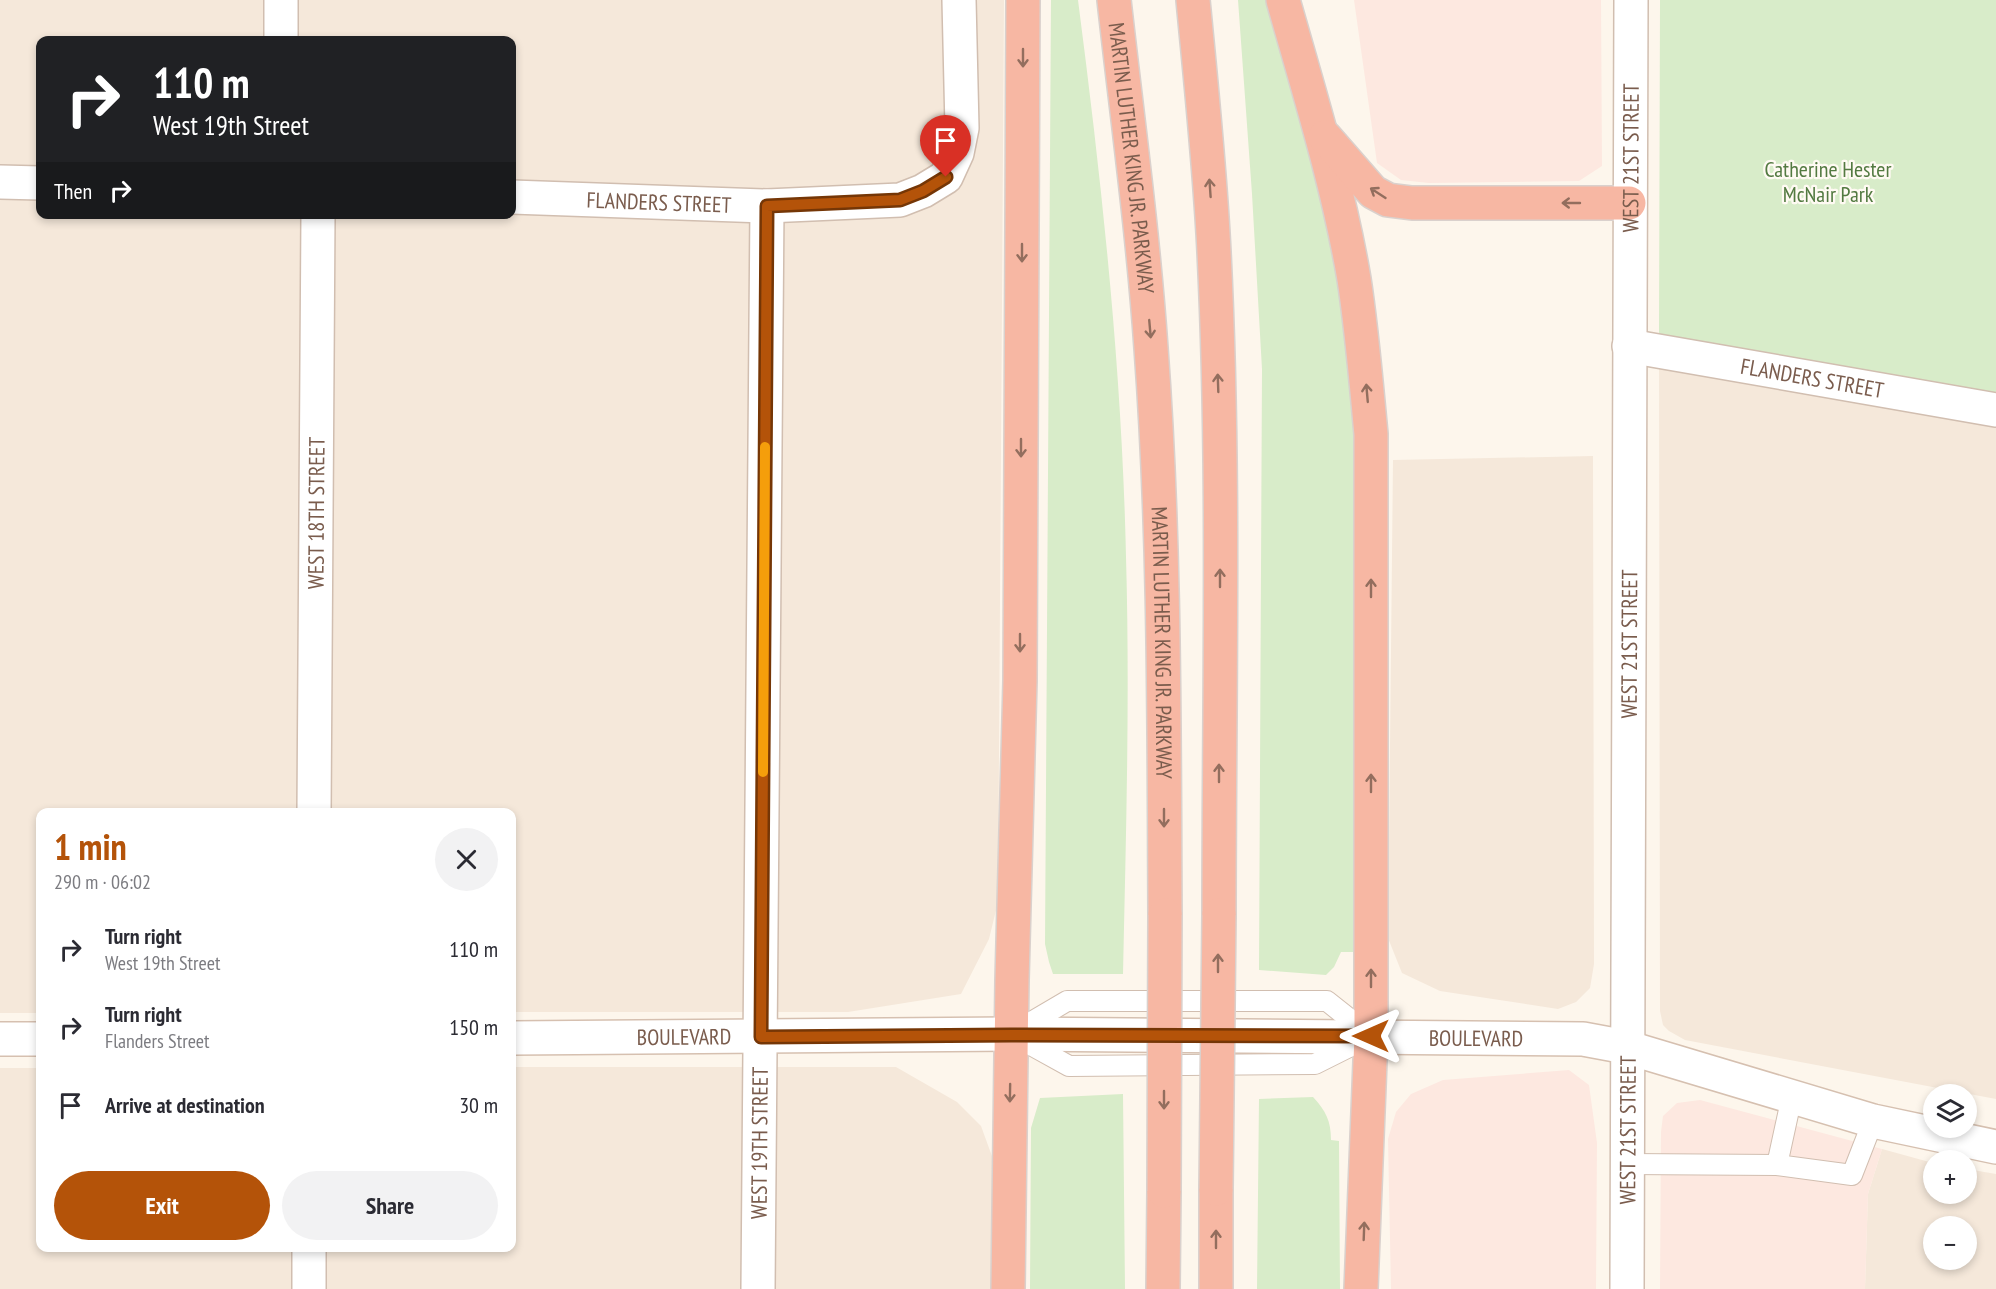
<!DOCTYPE html>
<meta charset="utf-8">
<style>
:root{--surface:#fff;--page:#f2f2f3;--text:#2b2b33;--muted:#7c7c81;--accent:#b45309}
body{margin:0;font-family:"PT Sans Narrow",sans-serif;background:var(--page);color:var(--text);height:100vh;display:flex;flex-direction:column;font-size:22px;white-space:nowrap}
*{box-sizing:border-box;margin:0}
p{font-size:20px;color:var(--muted)}
.icon{flex:none;width:33px;height:33px;fill:none;stroke:currentColor;stroke-width:2;stroke-linecap:round;stroke-linejoin:round}
.map{position:relative;flex:1;overflow:hidden}
.details{position:absolute;left:36px;top:808px;width:480px;height:444px;display:flex;flex-direction:column;background:var(--surface);border-radius:12px;box-shadow:0 3px 9px #0003}
.details>*{flex:none}
.banner{position:absolute;left:36px;top:36px;width:480px;height:183px;border-radius:12px;box-shadow:0 3px 9px #0003;background:#202124;color:#fff;overflow:hidden}
.controls{position:absolute;left:1923px;top:1084px;display:grid;gap:12px}
.controls a{display:grid;place-items:center;width:54px;height:54px;border-radius:50%;background:var(--surface);box-shadow:0 3px 9px #0003;font-size:30px}
.pin{position:absolute;display:grid;place-items:center;width:51px;height:51px;color:#fff;margin:-62px -26px;border-radius:50% 50% 50% 0;rotate:-45deg;box-shadow:0 0 6px #0007}
.pin .icon{rotate:45deg}
.me{position:absolute;width:66px;margin:-33px;rotate:270deg;stroke-linejoin:round;filter:drop-shadow(0 0 4px #0008)}
.turn{display:flex;align-items:center;gap:21px;height:126px;padding:0 18px;font-size:27px}
.turn .icon{width:78px;height:78px;stroke-width:2.5}
.turn b{display:block;font-size:42px;line-height:51px}
.then{display:flex;align-items:center;height:57px;padding:0 18px;background:#0003;gap:12px;font-size:22px}
.round{display:grid;place-items:center;flex:none;width:63px;height:63px;border-radius:32px;background:var(--page)}
.head{display:flex;align-items:center;justify-content:space-between;height:102px;padding:0 18px}
h1{font-size:36px;font-weight:600;line-height:45px;color:var(--accent)}
.button{display:flex;gap:12px;margin-top:auto;padding:12px 18px}
.button a{flex:1;height:69px;border-radius:36px;background:var(--accent);color:#fff;font-size:24px;font-weight:600;line-height:69px;text-align:center}
.button a+a{background:var(--page);color:var(--text)}
ul{padding:0;list-style:none}
li{display:flex;align-items:center;gap:18px;height:78px;padding:0 18px}
li div{flex:1}
li b{display:block;font-size:22px}
li em{font-style:normal}
.map>svg:first-child{display:block}
.residential{fill:#f5e8da;fill-rule:evenodd}
.commercial{fill:#fde8e0}
.green{fill:#d8ecc9}
.lines{fill:none;stroke-linecap:round;stroke-linejoin:round}
.service-casing{stroke:#d1beb0;stroke-width:22}
.minor-casing{stroke:#d1beb0;stroke-width:36}
.tertiary-casing{stroke:#d1beb0;stroke-width:36}
.secondary-casing{stroke:#d6c0b0;stroke-width:36}
.motorway-casing{stroke:#dad1cd;stroke-width:36}
.service{stroke:#fff;stroke-width:20}
.minor{stroke:#fff;stroke-width:33}
.tertiary{stroke:#fff;stroke-width:33}
.secondary{stroke:#fff;stroke-width:33}
.motorway{stroke:#f7b7a3;stroke-width:33}
.motorway-bridge-casing{stroke:#dad1cd;stroke-width:36;stroke-linecap:butt}
.motorway-bridge{stroke:#f7b7a3;stroke-width:33}
.oneway{stroke:#936e5e}
.route-casing{stroke:#753606;stroke-width:15}
.route{stroke:#b45309;stroke-width:10}
.slow{stroke:#f59e0b;stroke-width:10}
.labels{text-anchor:middle;stroke-width:4.5;stroke-linejoin:round;paint-order:stroke}
.street-label{font-size:22px;fill:#7a5c4d;stroke:#fffaf3}
.park-label{font-size:22px;fill:#537a41;stroke:#fffaf3}
</style>
<div class="map">
<svg width="1996" height="1289" viewBox="0 0 1996 1289">
<rect width="100%" height="100%" fill="#fdf6ec"/>
<path class="residential" d="M0 0H1004L998 902 989 939 961 994 848 1012H512V813H40V1013H0ZM40 40H512V214H40Z
M1659 334 1996 399V1099L1685 1040 1669 1031 1663 1025 1660 1011Z
M1593 456 1594 964 1590 988 1576 1002 1558 1009 1440 991 1402 973 1388 938 1393 460Z
M512 1067H896L957 1102 981 1126 997 1170 995 1289H0V1068H40V1248H512Z
M1882 1149 1933 1163 1934 1194H1966L1967 1169 1996 1174V1289H1865L1868 1194ZM1934 1227H1966V1260H1934Z"/>
<path class="commercial" d="M1354 0H1601L1602 166 1579 181 1429 183 1401 180 1377 163Z
M1569 1070 1589 1085 1597 1143 1596 1289H1391L1388 1139 1396 1112 1411 1094 1443 1080Z
M1700 1100 1882 1149 1868 1194 1865 1289H1660L1661 1132 1663 1116 1677 1103Z"/>
<path class="green" d="M1051 0H1078C1102 185 1122 370 1126 557 1130 696 1126 835 1123 974H1053L1049 962 1045 944Z
M1238 0H1273L1323 183 1361 430 1358 937 1353 952H1341L1334 967 1326 975 1259 970 1262 369 1252 194Z
M1660 0H1996V399L1659 334Z
M1123 1094 1125 1289H1030L1031 1128 1040 1098Z
M1313 1097C1326 1111 1331 1121 1331 1140L1339 1141 1340 1289H1257L1259 1099Z"/>
<g class="lines">
<defs>
<path id="service" d="M1067 1001H1327L1371 1036 1315 1064 1069 1066 1011 1034Z
M1627 1164 1777 1165 1792 1096
M1777 1165 1852 1175 1873 1121"/>
<g id="minor">
<path d="M281 0V40"/>
<path d="M0 182 40 183"/>
<path id="s1" d="M512 197 767 206 900 200 923 191 946 177 957 153 962 128 959 0"/>
<path id="s2" d="M1629 346 1996 410"/>
<path id="s3" d="M314 813 318 214"/>
<path d="M309 1289V1248"/>
<path id="s4" d="M758 1289 767 206"/>
</g>
<g id="tertiary">
<path id="s5" d="M1627 1289 1631 0"/>
</g>
<g id="secondary">
<path id="s6" d="M512 1038 1011 1034 1583 1039 1626 1047 1873 1121 1996 1147"/>
<path d="M0 1039H40"/>
</g>
<g id="motorway">
<path id="s7" d="M1114 0C1127 116 1143 232 1151 348 1165 537 1164 726 1165 915"/>
<path d="M1193 0C1201 84 1210 168 1214 252 1225 473 1219 695 1219 915"/>
<path d="M1283 0C1309 92 1338 185 1354 279 1362 331 1366 382 1371 434V1036L1361 1289"/>
<path d="M1325 137 1373 192 1388 200 1412 203H1629"/>
<path d="M1008 1289 1012 980 1020 681 1023 0"/>
<path d="M1163 1289 1164 1191"/>
<path d="M1216 1289V1189"/>
</g>
</defs>
<use href="#service" class="service-casing"/>
<use href="#minor" class="minor-casing"/>
<use href="#tertiary" class="tertiary-casing"/>
<use href="#secondary" class="secondary-casing"/>
<use href="#motorway" class="motorway-casing"/>
<use href="#service" class="service"/>
<use href="#minor" class="minor"/>
<use href="#tertiary" class="tertiary"/>
<use href="#secondary" class="secondary"/>
<use href="#motorway" class="motorway"/>
<defs>
<path id="motorway-bridge" d="M1216 1189 1219 915
M1164 1191 1165 915"/>
</defs>
<use href="#motorway-bridge" class="motorway-bridge-casing"/>
<use href="#motorway-bridge" class="motorway-bridge"/>
</g>
<defs><path id="oneway-shaft" d="M-6 0H5M1.5-3L5.5 0L1.5 3" fill="none" stroke-width="1.6" stroke-linecap="round" stroke-linejoin="round" transform="scale(1.5)"/></defs>
<g class="oneway">
<use href="#oneway-shaft" transform="translate(1023 58) rotate(90)"/>
<use href="#oneway-shaft" transform="translate(1210 188) rotate(-94)"/>
<use href="#oneway-shaft" transform="translate(1378 193) rotate(-147)"/>
<use href="#oneway-shaft" transform="translate(1571 203) rotate(180)"/>
<use href="#oneway-shaft" transform="translate(1022 253) rotate(90)"/>
<use href="#oneway-shaft" transform="translate(1150 329) rotate(85)"/>
<use href="#oneway-shaft" transform="translate(1218 383) rotate(-92)"/>
<use href="#oneway-shaft" transform="translate(1367 393) rotate(-95)"/>
<use href="#oneway-shaft" transform="translate(1021 448) rotate(90)"/>
<use href="#oneway-shaft" transform="translate(1220 578) rotate(-90)"/>
<use href="#oneway-shaft" transform="translate(1371 588) rotate(-90)"/>
<use href="#oneway-shaft" transform="translate(1020 643) rotate(90)"/>
<use href="#oneway-shaft" transform="translate(1219 773) rotate(-90)"/>
<use href="#oneway-shaft" transform="translate(1371 783) rotate(-90)"/>
<use href="#oneway-shaft" transform="translate(1164 818) rotate(90)"/>
<use href="#oneway-shaft" transform="translate(1218 963) rotate(-90)"/>
<use href="#oneway-shaft" transform="translate(1371 978) rotate(-90)"/>
<use href="#oneway-shaft" transform="translate(1010 1093) rotate(91)"/>
<use href="#oneway-shaft" transform="translate(1164 1100) rotate(90)"/>
<use href="#oneway-shaft" transform="translate(1364 1231) rotate(-88)"/>
<use href="#oneway-shaft" transform="translate(1216 1239) rotate(-90)"/>
</g>
<g class="lines">
<defs>
<path id="route" d="M946 177 923 191 900 200 767 206 761 1037 1011 1035 1371 1036"/>
</defs>
<use href="#route" class="route-casing"/>
<use href="#route" class="route"/>
<path class="slow" d="M763 772 765 447"/>
</g>
<g class="labels">
<g class="street-label">
<text dy="8" stroke="none"><textPath href="#s7" startOffset="159">MARTIN LUTHER KING JR. PARKWAY</textPath></text>
<text dy="8" stroke="none"><textPath href="#s5" startOffset="1131">WEST 21ST STREET</textPath></text>
<text dy="8" stroke="none"><textPath href="#s1" startOffset="147">FLANDERS STREET</textPath></text>
<text dy="8" stroke="none"><textPath href="#s2" startOffset="186">FLANDERS STREET</textPath></text>
<text dy="8" stroke="none"><textPath href="#s3" startOffset="300">WEST 18TH STREET</textPath></text>
<text dy="8" stroke="none"><textPath href="#s7" startOffset="645">MARTIN LUTHER KING JR. PARKWAY</textPath></text>
<text dy="8" stroke="none"><textPath href="#s5" startOffset="645">WEST 21ST STREET</textPath></text>
<text dy="8" stroke="none"><textPath href="#s6" startOffset="172">BOULEVARD</textPath></text>
<text dy="8" stroke="none"><textPath href="#s6" startOffset="964">BOULEVARD</textPath></text>
<text dy="8" stroke="none"><textPath href="#s5" startOffset="159">WEST 21ST STREET</textPath></text>
<text dy="8" stroke="none"><textPath href="#s4" startOffset="146">WEST 19TH STREET</textPath></text>
</g>
<g class="park-label">
<text x="1828" y="177">Catherine Hester<tspan x="1828" dy="25">McNair Park</tspan></text>
</g>
</g>
</svg>
<div class="controls">
<a><svg class="icon" aria-label="layers" viewBox="0 0 24 24"><path d="M12 4l9 5-9 5-9-5zM3 14l9 5 9-5"/></svg></a>
<a>+</a>
<a>−</a>
</div>
<div class="pin" style="left:946px;top:177px;background:#d93025"><svg class="icon" aria-label="arrive" viewBox="0 0 24 24"><path d="M6 21V4h12l-3 4 3 4H6"/></svg></div>
<svg class="me" style="left:1371px;top:1036px" viewBox="-20 -20 40 40"><path d="M0-17L14 15 0 8-14 15z" fill="#b45309" stroke="#fff" stroke-width="4"/></svg>
<div class="banner">
<div class="turn"><svg class="icon" aria-label="right" viewBox="0 0 24 24"><path d="M7 20v-9h11M14 6l5 5-5 5"/></svg><div><b>110 m</b>West 19th Street</div></div>
<div class="then">Then<svg class="icon" aria-label="right" viewBox="0 0 24 24"><path d="M7 20v-9h11M14 6l5 5-5 5"/></svg></div>
</div>
<section class="details">
<div class="head"><div><h1>1 min</h1><p>290 m · 06:02</p></div><a class="round"><svg class="icon" aria-label="close" viewBox="0 0 24 24"><path d="M6 6l12 12M18 6L6 18"/></svg></a></div>
<ul>
<li><svg class="icon" aria-label="right" viewBox="0 0 24 24"><path d="M7 20v-9h11M14 6l5 5-5 5"/></svg><div><b>Turn right</b><p>West 19th Street</p></div><em>110 m</em></li>
<li><svg class="icon" aria-label="right" viewBox="0 0 24 24"><path d="M7 20v-9h11M14 6l5 5-5 5"/></svg><div><b>Turn right</b><p>Flanders Street</p></div><em>150 m</em></li>
<li><svg class="icon" aria-label="arrive" viewBox="0 0 24 24"><path d="M6 21V4h12l-3 4 3 4H6"/></svg><div><b>Arrive at destination</b></div><em>30 m</em></li>
</ul>
<div class="button"><a>Exit</a><a>Share</a></div>
</section>
</div>
